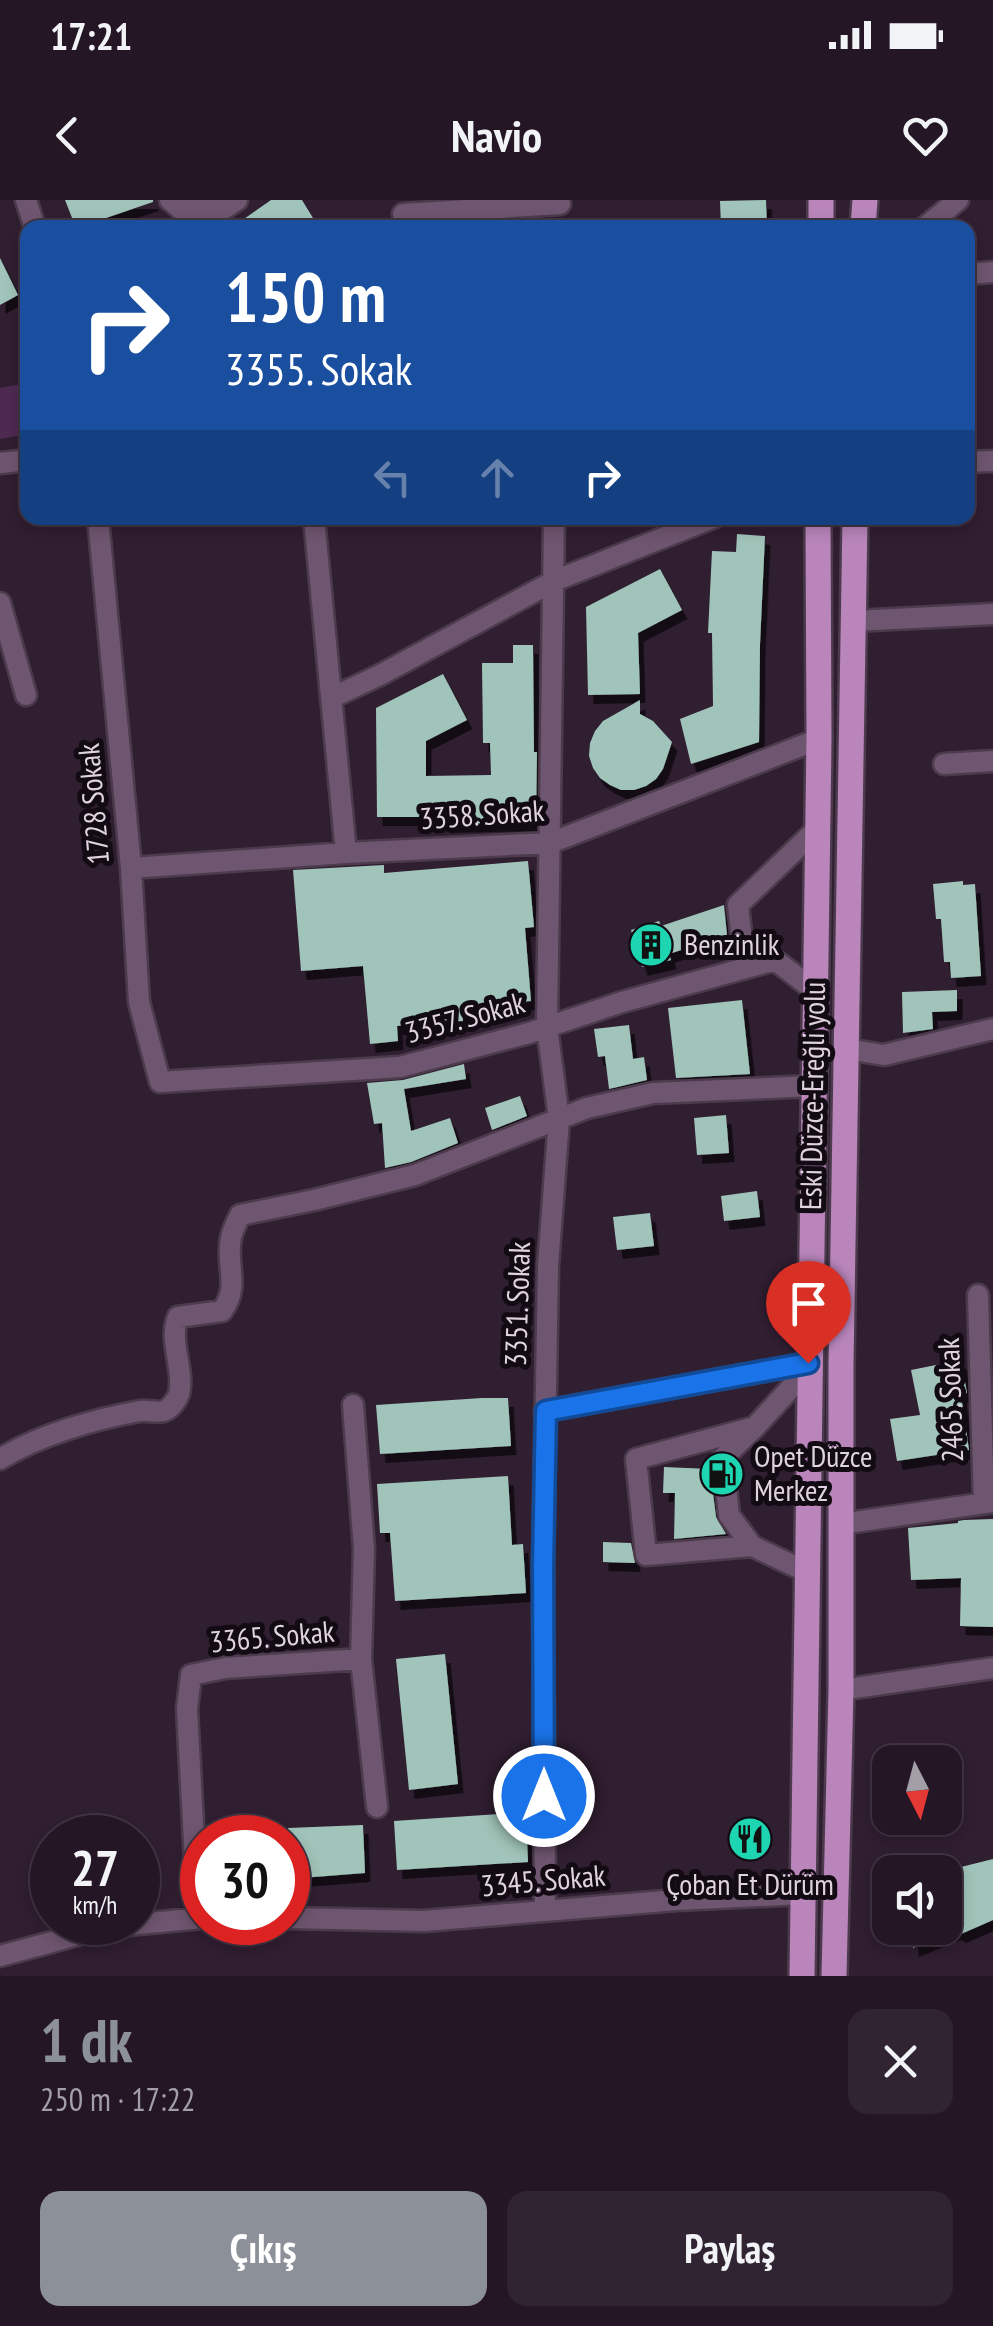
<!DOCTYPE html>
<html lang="tr">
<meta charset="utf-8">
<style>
:root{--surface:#241625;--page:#302332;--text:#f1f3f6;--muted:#a39fa7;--line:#413542;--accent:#8c9099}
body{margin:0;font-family:"PT Sans Narrow",sans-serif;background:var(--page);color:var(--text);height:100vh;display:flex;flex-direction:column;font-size:38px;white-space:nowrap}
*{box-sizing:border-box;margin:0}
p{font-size:32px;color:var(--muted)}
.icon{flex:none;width:55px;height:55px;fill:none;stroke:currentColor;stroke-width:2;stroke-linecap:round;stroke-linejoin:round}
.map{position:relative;height:1776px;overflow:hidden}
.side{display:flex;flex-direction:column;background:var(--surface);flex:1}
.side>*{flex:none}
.guide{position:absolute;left:20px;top:20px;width:955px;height:305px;border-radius:20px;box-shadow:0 5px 15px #0003,0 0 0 2px var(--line);background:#1a4fa0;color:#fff;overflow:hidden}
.needle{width:65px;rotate:174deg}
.controls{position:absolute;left:872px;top:1545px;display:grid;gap:20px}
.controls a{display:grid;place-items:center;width:90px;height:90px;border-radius:20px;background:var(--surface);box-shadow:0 5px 15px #0003,0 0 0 2px var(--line);font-size:50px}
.speed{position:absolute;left:30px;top:1615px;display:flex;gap:20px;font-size:50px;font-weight:700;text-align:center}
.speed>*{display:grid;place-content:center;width:130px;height:130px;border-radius:50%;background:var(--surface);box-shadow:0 5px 15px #0003,0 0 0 2px var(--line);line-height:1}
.speed small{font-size:25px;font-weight:400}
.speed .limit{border:15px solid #d22;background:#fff;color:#111}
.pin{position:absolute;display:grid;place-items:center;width:85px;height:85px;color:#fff;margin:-102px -42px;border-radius:50% 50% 50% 0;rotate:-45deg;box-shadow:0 0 10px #0007}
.pin .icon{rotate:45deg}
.me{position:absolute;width:110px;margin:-55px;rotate:0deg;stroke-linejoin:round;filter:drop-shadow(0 0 8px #0008)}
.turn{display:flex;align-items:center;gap:35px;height:210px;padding:0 40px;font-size:45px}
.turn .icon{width:130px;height:130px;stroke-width:2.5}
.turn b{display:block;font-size:70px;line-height:85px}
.lanes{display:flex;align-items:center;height:95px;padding:0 40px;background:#0003;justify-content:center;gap:50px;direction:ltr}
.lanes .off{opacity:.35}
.round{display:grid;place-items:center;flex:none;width:105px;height:105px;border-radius:20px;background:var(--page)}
.summary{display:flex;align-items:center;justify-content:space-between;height:170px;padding:0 40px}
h1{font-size:60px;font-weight:700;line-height:75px;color:var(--accent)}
.button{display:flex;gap:20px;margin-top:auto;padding:20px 40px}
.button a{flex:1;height:115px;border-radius:20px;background:var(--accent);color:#fff;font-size:40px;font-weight:700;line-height:115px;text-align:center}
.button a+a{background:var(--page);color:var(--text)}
.status{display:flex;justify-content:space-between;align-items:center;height:70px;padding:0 50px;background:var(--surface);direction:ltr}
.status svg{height:28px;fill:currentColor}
header{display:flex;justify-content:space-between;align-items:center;height:130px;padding:0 40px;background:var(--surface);font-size:45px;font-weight:700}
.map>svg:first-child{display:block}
.green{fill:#4e2a50}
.building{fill:#a0c4b9;filter:url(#shadow)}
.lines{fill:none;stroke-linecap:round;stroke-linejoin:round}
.minor-casing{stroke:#4c3b4d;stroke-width:25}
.major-casing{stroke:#4c3b4d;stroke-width:30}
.minor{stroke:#6f5670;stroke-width:20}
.major{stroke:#b985bb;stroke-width:25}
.route-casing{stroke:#114b97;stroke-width:25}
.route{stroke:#1a73e8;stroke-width:18}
.labels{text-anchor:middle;stroke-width:10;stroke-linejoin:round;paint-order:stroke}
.street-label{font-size:30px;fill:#dfd3df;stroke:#130b14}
.poi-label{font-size:30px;fill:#dfd3df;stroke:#130b14;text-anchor:start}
</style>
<div class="status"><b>17:21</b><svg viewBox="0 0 49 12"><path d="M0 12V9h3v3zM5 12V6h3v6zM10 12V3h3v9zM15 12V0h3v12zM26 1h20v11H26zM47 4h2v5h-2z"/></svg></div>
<header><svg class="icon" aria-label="back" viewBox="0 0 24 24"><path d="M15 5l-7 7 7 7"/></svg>Navio<svg class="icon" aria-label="heart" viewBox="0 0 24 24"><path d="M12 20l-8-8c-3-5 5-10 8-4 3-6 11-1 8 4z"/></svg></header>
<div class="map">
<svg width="993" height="1776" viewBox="0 0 993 1776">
<defs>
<filter id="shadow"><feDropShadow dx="5.5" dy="9" stdDeviation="0" flood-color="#0009"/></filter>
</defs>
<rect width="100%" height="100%" fill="#301e31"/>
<path class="green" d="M27 183V234L0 239V188Z"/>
<path class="building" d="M65 0H153V2L100 20 101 24 76 28Z
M271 0H302L319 28H231Z
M766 0 767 28H721L720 1Z
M0 58 18 95 0 105Z
M737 334 765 336 760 444 759 542 691 564 680 519 713 506 712 433H708L712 351 736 352Z
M660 369 682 410 638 433 640 494 588 495 586 407Z
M513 445H533L534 552H537L536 622 444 624V617H377L376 508 443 474 467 520 426 541V576L491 575 490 543H483L482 463H513Z
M640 500V514L653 521 672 542 663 569 656 579 646 586 634 590H621L610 585 600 578 593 568 589 556 590 543 595 531 603 521Z
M528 661 534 727 525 728 531 801 462 807 463 821 397 826 398 841 370 844 363 766 301 771 293 670 384 665V673Z
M963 681V685L975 684 981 776 951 778 950 762H944L941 719H936L933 684Z
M724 705 727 735 669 754 671 760 642 767 631 730 659 721 661 726Z
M957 790V811L932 812 933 829 903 833 902 792Z
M742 800 750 874 676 878 668 808Z
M629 825 633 859 644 857 647 880 609 889 605 856 598 857 594 829Z
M464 864 466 879 404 889 411 931 450 918 458 943 411 962 385 968 382 923 374 924 367 883 403 880Z
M520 896 527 916 492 930 485 908Z
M726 915 729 953 697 955 694 918Z
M757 991 760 1017 724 1021 721 996Z
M650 1013 654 1046 617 1050 613 1017Z
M961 1160 967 1193 961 1194 969 1250 897 1261 890 1219 920 1215 911 1170Z
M482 1198H508L511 1246 380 1254 376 1205Z
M664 1267 710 1269 716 1317 726 1334 674 1339 675 1293H663Z
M508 1276 512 1345 523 1344 526 1393 395 1401 390 1333H380L377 1284Z
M993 1319V1427L960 1426 961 1378 911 1380 908 1328 958 1323V1321L964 1320Z
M603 1342 631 1343 635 1363 603 1362Z
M445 1454 458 1584 409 1590 396 1459Z
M499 1614H526L528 1662 397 1670 394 1621Z
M363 1625 365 1673 288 1679V1628Z
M993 1659V1720L961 1734 956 1731 913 1748 912 1728H945V1671Z"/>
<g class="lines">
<defs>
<path id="minor" d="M26 0 35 28
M170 0 182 10 225 8 237 0
M403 14 560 4
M924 28 958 0
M968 74 993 72
M968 262 993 261
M0 263 28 260
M98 318 131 668 139 802 160 882 400 867 529 833 622 802 775 760
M314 318 346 653
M0 403 26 495
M854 421 993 414
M331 498 380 475 554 381 713 318
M944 564 993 561
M131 668 346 653 550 643 819 539
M814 790 775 760 742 741 738 705 817 629
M847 849 884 855 993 829
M978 1095 984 1303
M353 1205 364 1349 361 1459 377 1607
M545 1211 808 1163
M0 1259C39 1235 95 1219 140 1211 147 1210 157 1213 164 1211 170 1209 177 1200 179 1194 185 1170 168 1141 178 1117L222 1111C241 1085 225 1066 231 1038 232 1031 237 1022 240 1015L314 1000 415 975 587 908 653 893 814 886
M841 1324 993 1302
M752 1346 646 1355 636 1259 755 1227
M807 1372 752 1346 729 1315 723 1258 755 1227 808 1169
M841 1490 993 1468
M545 1711 543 1366 548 1066 559 919 547 827 554 318
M198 1718 187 1509 191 1475 225 1468 361 1459
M288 1718 424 1721 677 1700 803 1694
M0 1756 107 1727 202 1718"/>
<path id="major" d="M821 28V0
M863 28 865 0
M802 1776 819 539 818 318
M834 1776 841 1490V1165L855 318"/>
</defs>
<use href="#minor" class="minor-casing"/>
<use href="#major" class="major-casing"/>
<use href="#minor" class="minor"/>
<use href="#major" class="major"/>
</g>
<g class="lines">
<defs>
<path id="route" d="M544 1596 543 1366 546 1211 808 1163"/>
</defs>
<use href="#route" class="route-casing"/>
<use href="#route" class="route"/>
</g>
<defs>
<symbol id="building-disc" viewBox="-11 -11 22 22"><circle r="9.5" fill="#1ed5b1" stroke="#130b14"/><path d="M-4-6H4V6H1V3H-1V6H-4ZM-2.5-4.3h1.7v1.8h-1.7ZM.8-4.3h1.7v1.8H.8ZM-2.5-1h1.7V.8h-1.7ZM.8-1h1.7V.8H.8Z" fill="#111"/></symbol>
<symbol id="fuel-disc" viewBox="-11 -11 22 22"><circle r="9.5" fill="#1ed5b1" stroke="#130b14"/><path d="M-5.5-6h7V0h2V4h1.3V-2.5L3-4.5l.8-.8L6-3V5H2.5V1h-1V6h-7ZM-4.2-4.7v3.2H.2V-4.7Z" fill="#111"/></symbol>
<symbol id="restaurant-disc" viewBox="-11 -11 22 22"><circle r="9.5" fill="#1ed5b1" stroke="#130b14"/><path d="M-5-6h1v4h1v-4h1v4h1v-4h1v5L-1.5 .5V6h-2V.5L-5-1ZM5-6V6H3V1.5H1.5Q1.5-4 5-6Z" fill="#111"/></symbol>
</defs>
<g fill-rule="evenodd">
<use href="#building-disc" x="626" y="720" width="50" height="50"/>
<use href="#fuel-disc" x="697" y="1249" width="50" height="50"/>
<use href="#restaurant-disc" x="725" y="1614" width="50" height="50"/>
</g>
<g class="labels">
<g class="street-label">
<text transform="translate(94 604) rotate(-95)" y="10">1728 Sokak</text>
<text transform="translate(482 615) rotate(-4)" y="10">3358. Sokak</text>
<text transform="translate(465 818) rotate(-15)" y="10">3357. Sokak</text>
<text transform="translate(813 896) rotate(-89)" y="10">Eski Düzce-Ereğli yolu</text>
<text transform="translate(518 1104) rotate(-88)" y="10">3351. Sokak</text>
<text transform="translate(951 1200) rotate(-92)" y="10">2465. Sokak</text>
<text transform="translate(272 1437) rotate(-5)" y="10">3365. Sokak</text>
<text transform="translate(543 1681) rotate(-5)" y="10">3345. Sokak</text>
</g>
<g class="poi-label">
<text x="684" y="755">Benzinlik</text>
<text x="754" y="1267">Opet Düzce<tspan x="754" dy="34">Merkez</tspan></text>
<text x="750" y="1695" text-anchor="middle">Çoban Et Dürüm</text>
</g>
</g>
</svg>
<div class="controls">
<a><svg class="needle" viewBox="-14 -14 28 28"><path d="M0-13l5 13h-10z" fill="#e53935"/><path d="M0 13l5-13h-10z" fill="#a39fa7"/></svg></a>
<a><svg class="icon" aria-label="sound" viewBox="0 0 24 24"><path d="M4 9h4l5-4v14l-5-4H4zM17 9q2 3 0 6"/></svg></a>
</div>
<div class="speed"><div>27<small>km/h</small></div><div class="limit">30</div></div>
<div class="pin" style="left:808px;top:1163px;background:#d93025"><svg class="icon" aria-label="arrive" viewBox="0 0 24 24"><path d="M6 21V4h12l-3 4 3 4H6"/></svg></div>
<svg class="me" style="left:544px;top:1596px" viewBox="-20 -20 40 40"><circle r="17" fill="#1a73e8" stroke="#fff" stroke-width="3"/><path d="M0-11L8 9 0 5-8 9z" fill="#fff"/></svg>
<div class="guide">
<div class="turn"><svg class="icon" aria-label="right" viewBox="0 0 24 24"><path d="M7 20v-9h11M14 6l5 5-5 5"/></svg><div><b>150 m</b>3355. Sokak</div></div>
<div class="lanes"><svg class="icon off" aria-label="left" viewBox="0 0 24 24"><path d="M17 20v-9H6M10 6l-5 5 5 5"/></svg><svg class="icon off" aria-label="ahead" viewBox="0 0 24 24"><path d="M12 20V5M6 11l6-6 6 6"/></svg><svg class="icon" aria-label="right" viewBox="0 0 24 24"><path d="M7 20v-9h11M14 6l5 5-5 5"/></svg></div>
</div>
</div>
<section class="side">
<div class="summary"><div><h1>1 dk</h1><p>250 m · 17:22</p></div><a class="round"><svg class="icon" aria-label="close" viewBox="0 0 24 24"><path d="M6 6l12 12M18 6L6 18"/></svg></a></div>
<div class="button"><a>Çıkış</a><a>Paylaş</a></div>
</section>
